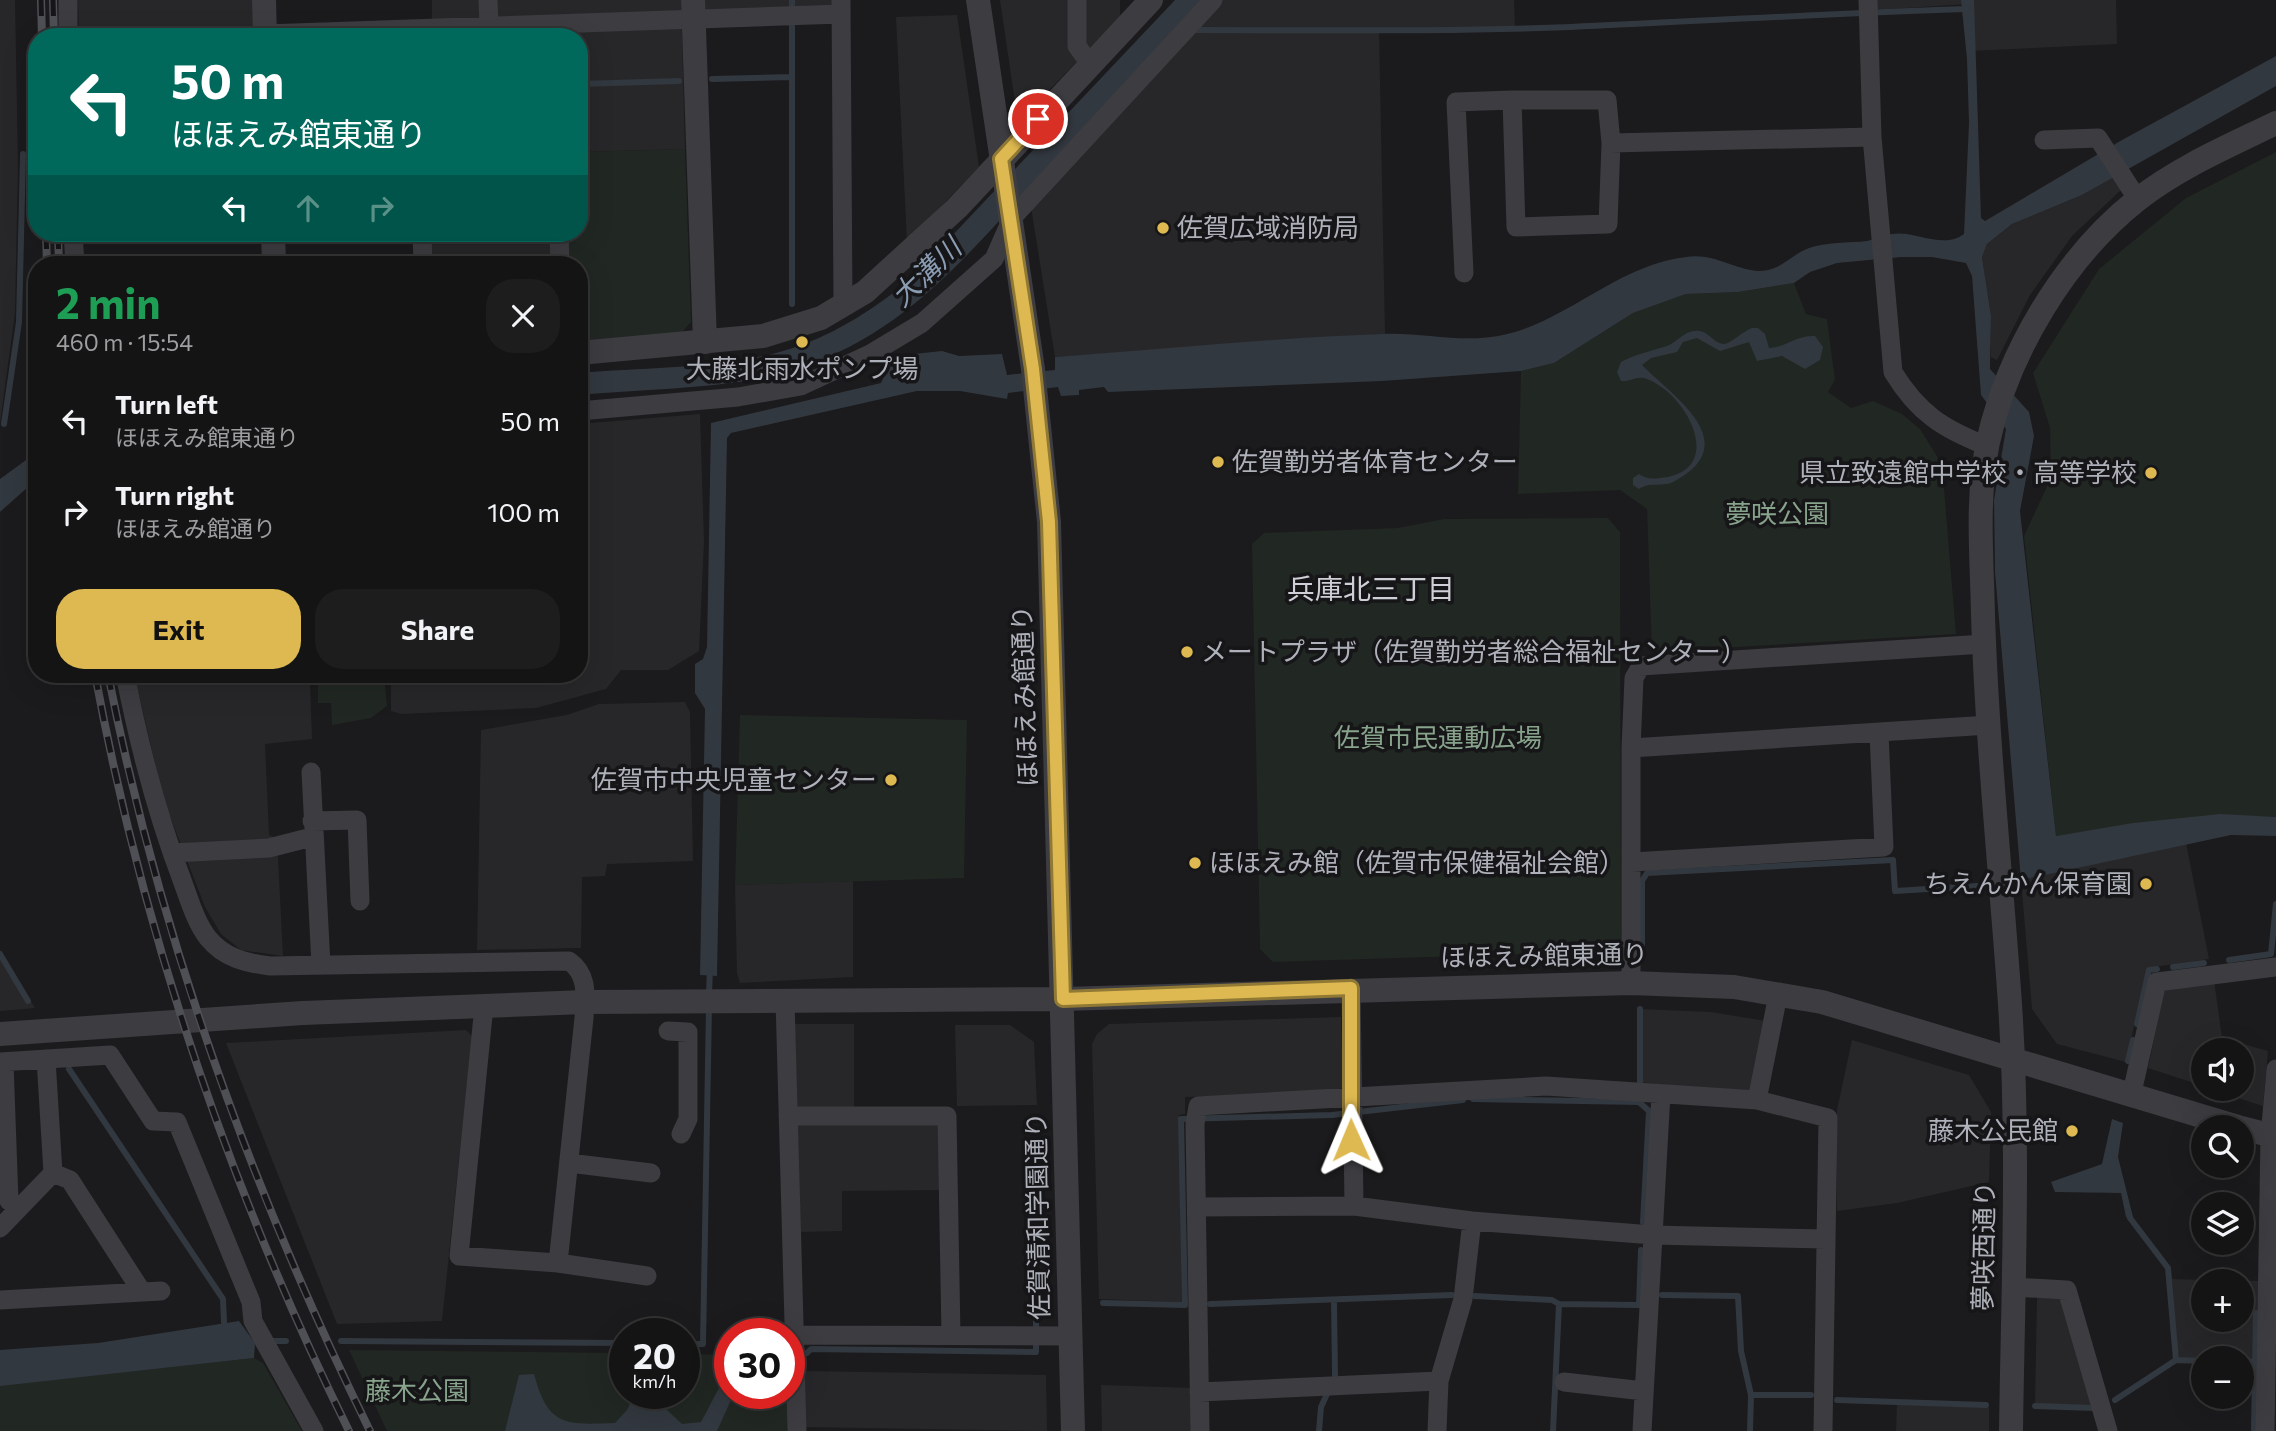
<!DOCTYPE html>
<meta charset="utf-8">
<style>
:root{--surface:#141415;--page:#1d1d1e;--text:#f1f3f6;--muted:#9d9ea0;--line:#333334;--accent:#deb951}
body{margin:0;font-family:Commissioner,"Noto Sans JP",sans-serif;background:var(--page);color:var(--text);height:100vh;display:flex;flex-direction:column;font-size:26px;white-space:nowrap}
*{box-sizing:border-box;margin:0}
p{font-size:23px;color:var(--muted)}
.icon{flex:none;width:38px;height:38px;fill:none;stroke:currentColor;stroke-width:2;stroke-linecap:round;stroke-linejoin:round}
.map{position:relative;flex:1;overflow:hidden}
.details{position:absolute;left:28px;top:256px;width:560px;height:427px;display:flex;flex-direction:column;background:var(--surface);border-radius:28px;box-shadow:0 7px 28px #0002,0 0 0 2px var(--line)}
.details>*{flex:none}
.hud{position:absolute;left:28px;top:28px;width:560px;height:214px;border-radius:28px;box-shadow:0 7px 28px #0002,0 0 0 2px var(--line);background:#00695c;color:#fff;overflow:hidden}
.buttons{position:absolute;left:2191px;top:1038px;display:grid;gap:14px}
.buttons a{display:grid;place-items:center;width:63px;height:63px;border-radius:50%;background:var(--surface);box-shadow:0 7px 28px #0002,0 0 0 2px var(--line);font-size:35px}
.speed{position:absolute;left:609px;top:1318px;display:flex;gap:14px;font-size:35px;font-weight:700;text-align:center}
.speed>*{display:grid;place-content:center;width:91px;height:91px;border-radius:50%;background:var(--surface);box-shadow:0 7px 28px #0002,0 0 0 2px var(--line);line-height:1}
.speed small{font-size:18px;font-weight:400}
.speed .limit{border:10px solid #d22;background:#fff;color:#111}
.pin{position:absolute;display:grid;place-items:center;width:60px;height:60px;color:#fff;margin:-30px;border:4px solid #fff;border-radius:50%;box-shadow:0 2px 7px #0007}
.me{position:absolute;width:77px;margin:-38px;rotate:359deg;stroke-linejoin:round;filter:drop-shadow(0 0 5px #0008)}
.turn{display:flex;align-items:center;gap:24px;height:147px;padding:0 28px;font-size:32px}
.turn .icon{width:91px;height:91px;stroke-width:2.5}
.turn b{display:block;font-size:49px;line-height:60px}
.lanes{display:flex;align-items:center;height:66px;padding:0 28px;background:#0003;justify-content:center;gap:35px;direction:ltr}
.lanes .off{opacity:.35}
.round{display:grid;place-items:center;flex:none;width:74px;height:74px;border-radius:28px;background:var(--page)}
.headline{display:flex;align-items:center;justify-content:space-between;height:119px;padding:0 28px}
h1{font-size:42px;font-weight:700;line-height:52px;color:#1e9e55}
.action{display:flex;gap:14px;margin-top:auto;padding:14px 28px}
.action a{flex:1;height:80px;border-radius:28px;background:var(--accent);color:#111;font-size:28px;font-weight:700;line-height:80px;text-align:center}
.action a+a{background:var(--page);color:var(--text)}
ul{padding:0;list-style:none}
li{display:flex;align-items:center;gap:21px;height:91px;padding:0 28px}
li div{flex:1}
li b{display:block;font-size:26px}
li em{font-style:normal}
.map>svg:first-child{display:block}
.built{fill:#272729}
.green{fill:#212722}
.water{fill:#32383f}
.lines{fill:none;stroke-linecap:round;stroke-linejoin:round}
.stream{stroke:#32383f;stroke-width:6}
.minor{stroke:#3c3c41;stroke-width:19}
.tertiary{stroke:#3c3c41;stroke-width:24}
.rail-casing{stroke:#4f5056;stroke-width:8}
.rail{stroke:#161517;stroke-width:5;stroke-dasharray:16;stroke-linecap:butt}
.route-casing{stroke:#907835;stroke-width:18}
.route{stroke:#deb951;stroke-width:12}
.poi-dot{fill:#deb951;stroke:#161517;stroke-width:2.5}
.labels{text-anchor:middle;stroke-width:7;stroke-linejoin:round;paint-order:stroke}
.poi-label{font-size:26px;fill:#aeb1ba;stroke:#161517;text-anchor:start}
.park-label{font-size:26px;fill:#88a38c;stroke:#161517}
.street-label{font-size:26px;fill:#aeb1ba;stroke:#161517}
.water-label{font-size:28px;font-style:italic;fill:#8a9cb1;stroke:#161517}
.neighbourhood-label{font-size:28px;fill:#cfd0d7;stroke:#161517}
</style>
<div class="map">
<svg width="2276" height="1431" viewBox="0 0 2276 1431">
<rect width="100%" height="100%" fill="#1b1a1c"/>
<path class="built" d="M0 0H15L18 166 15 313 0 423Z
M78 0H254L255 37H79Z
M432 0H681L685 149 579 152V37H279L432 20Z
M703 0H836V8L704 13Z
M1000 0H1120V17L1028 112 1016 109Z
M1222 0H1514L1515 27 1379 30 1385 334 1055 357 1031 207Z
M1873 0H2116L2117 44 1970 51 1968 4 1873 10Z
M957 15 979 167 907 242 896 17Z
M2113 177 2121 190 2072 236 2030 295 1997 360 1991 357V316L1982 257 1987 244 2012 224 2082 195Z
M82 233H261L262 238 83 244Z
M414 233H567L568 264H415Z
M700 414 704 541 699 651 668 670H621L606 689 536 708 401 714 391 711V683H310L312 739 265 744 269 835 277 839 283 956 241 950 221 934 205 907 164 801 134 674H579V424Z
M685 702 690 712 693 861 607 864 605 876 582 877 581 948 477 950 481 730 567 715 599 704Z
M2186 843 2209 959 2147 968 2126 1062 2057 1044 2032 1009 2021 880Z
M853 881V977L740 983 737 973 735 885Z
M0 951 6 960 35 1008 0 1011Z
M2214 980 2222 1038 2268 1051 2263 1106 2210 1089 2242 1088V1050H2203V1086L2148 1068 2165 986Z
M1640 1009 1711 1012 1766 1021 1753 1087 1747 1094 1640 1082Z
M1341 1017 1343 1087 1335 1093 1185 1097V1114L1179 1115 1182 1302 1099 1299 1092 1044 1097 1034 1109 1024Z
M793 1024H854V1107H795Z
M955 1025H1010L1034 1042 1037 1105 957 1106Z
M466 1030 472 1036 442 1321 337 1324 226 1043Z
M1852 1040 1969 1075 1991 1112 1989 1182 1897 1203 1837 1211V1110Z
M941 1121 943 1190 842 1191V1231L799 1232 796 1122Z
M2172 1279 2241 1281H2203V1320H2242V1281H2258L2257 1360 2178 1359Z
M2037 1297H2064L2094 1408 2035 1406Z
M803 1371 1046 1375 1047 1431 803 1427Z
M1101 1385 1193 1388V1431H1102Z
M1897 1404 1989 1407V1431H1896Z"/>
<path class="green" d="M685 149 691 322 679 336 579 344V264H568L567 233H579V152Z
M2276 152V817C2201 814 2130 824 2056 836L2024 536 2051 478 2050 428 2033 373 2099 269 2186 198Z
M1794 283 1806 314 1827 319 1835 380 1828 392 1851 408 1873 401 1902 414 1920 429 1942 464 1956 634 1652 652 1647 509 1620 490 1518 494 1521 371 1554 363 1633 313 1686 294 1738 292Z
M1608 518 1620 532 1621 951 1273 962 1260 949 1252 544 1264 533 1398 528 1444 519Z
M384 675 387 706 371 718 332 725 331 703H318V679Z
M740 715 967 720 964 878 735 885Z
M349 1350 625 1353V1393H684V1354L730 1355V1393H787L788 1431H387Z
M254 1358 263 1363 302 1431H0V1386L3 1385Z"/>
<path class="water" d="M1175 0H1204C1150 58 1096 117 1041 175 967 255 908 331 800 368 740 389 645 389 579 395V373C647 367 728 369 793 348 838 333 877 307 913 277Z
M1961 0H1974L1981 218 1985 221 2122 140 2276 56V86L2082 195 2012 224 1987 244 1982 257 1991 316 1990 369 2029 412 2034 436 2020 511 2056 836 2133 823 2220 814 2276 817V836L2231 835 2021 880 1995 572 1994 500 2006 429 1981 395 1972 276 1966 263 1932 257H1901L1837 263 1810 272 1794 283 1738 292 1686 294 1633 313 1554 363 1521 371 1382 381 1108 392 1104 387 1079 390V395L1061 396 1058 387 1008 393 1007 399 960 391H917L731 433 727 438 717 976 700 975 705 709 695 693V664L703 659 707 647 711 423 881 383 891 361 904 355 942 351 959 356 1002 354 1007 375 1055 370V357C1164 349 1273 338 1382 334 1420 332 1460 343 1498 336 1565 324 1616 265 1686 257 1715 253 1732 269 1758 271 1780 272 1790 255 1809 248 1826 242 1848 243 1867 241 1875 239 1884 235 1892 234 1915 230 1943 250 1964 234L1969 123 1967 59Z
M1752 328H1758L1765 334 1769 348C1787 347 1796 335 1815 336L1823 347 1820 360 1805 369 1782 356 1757 361 1749 342 1720 351 1697 338 1683 342 1677 352 1651 358 1642 365C1671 395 1746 442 1675 481 1664 488 1650 481 1639 489L1633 485V478L1639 474C1646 479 1652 479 1660 478 1727 472 1689 395 1647 379 1637 375 1631 382 1621 381L1617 372 1621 362C1636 354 1651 351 1667 346 1678 342 1682 332 1695 331 1708 329 1713 344 1724 344 1732 343 1743 331 1752 328Z
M37 452V479L0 512V479Z
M2112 1119 2123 1123 2118 1157 2133 1217H2126L2121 1193 2055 1192 2051 1182 2102 1164Z
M239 1321 255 1343 254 1358 0 1386V1350L98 1343Z
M534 1374C548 1426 564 1425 615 1423L627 1410 635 1393H659L667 1410 682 1424 701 1422 720 1386 730 1385V1393H770L763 1399 731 1400 717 1431H505L519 1375Z"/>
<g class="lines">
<path class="stream" d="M792 0V6
M792 25V304
M1195 30C1320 30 1446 32 1571 27 1703 21 1836 13 1968 9
M712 79 792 77
M579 84 679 81
M4 424 19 322 23 154
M1642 951V881L1647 873 1893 860 1895 891 1977 886
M0 954 28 1001
M2229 960 2271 954 2276 904
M2173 967 2204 963
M709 996 710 968
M2137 1024 2149 970 2157 969
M2128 1061 2133 1040
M69 1069 223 1299 224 1322
M1640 1082V1009
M1473 1099 1639 1102 1649 1111 1643 1222
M2128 1211 2130 1218 2168 1268 2176 1360
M1662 1295 1738 1296 1741 1351 1751 1395H1811
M1475 1296 1552 1300 1559 1304 1639 1305 1641 1250
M1334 1302 1335 1376
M1103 1303 1185 1305 1181 1119 1332 1115 1463 1100
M1210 1304 1452 1295
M267 1341H286
M341 1341 625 1343
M684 1344H703L709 1007
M807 1353 811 1349 1036 1352V1304H1042
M2242 1361 2255 1362
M1837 1400 1986 1405
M2115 1400 2176 1360 2203 1361
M2035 1406 2094 1408
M1319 1431 1321 1407 1327 1394
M1553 1431 1559 1304
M1750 1431 1751 1395
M2254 1431 2256 1313"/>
<path class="minor" d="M68 0V37
M488 0 489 27
M841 0 843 306
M1077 0V46L1090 64
M1868 0 1872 137 1893 372C1918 413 1943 429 1987 446
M265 34 841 14
M1512 100H1607L1611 143 1608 224 1516 227Z
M2044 140 2098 138 2138 200
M1611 143 1872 137
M73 233 75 264
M422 233 423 264
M559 233 560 264
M1464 273 1456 102 1512 100
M579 411 738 397 801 386 872 353 922 323 994 259 1012 218 1213 0
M125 674C139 745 156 812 182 880 189 899 196 923 208 938 224 958 246 963 270 966L569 961C589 975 585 996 584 1018L558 1263 459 1256 484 1006
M1631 748 1989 725
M311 772 321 965
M312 821 357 820 360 901
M172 853 269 848 312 837
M1632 862 1884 847 1879 733
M1631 983V748L1634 678 1641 666 1984 644
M1351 988 1354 1206
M785 1000 797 1431
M668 1031 688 1032V1119L681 1134
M0 1062 110 1055 153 1121 177 1122 251 1302 253 1321 314 1431
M4 1062 9 1201
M2131 1097 2157 982 2276 967
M1757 1100 1778 995
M788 1116H947L951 1335
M569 1163 651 1173
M53 1173 70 1180 142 1292
M1197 1207 1354 1206 1472 1221 1653 1235 1826 1239
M0 1228 53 1173 46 1059
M558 1263 647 1276
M2013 1287 2067 1290 2108 1431
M0 1300 161 1291
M794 1335 1070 1336
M1564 1382 1644 1391
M1199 1392 1439 1381
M1200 1431 1195 1124 1198 1106 1546 1086 1757 1100 1828 1118 1823 1431
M1437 1431 1439 1381 1463 1299 1472 1221
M1642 1431 1661 1094
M2265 1431 2270 1136 2276 1069"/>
<path class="tertiary" d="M264 0 265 37
M693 0 705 342
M978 0 1033 369 1049 522 1073 1431
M273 233 274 264
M579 353 763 336 821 318 865 292 957 208 1151 0
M0 1034 303 1013 585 1002 1063 999 1631 983 1734 987 1822 1002 2238 1127
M2242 1128 2276 1137
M2011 1431C2013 1284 2020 1137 2009 990 2000 865 1987 740 1983 615 1982 558 1976 499 1988 442 2008 352 2065 257 2137 200 2179 167 2229 146 2276 123"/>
<defs>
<path id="rail" d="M41 0 42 37
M53 0 54 37
M46 233 47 264
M58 233 59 264
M95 674C144 938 230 1190 349 1431
M108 674C160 939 251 1189 370 1431"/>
</defs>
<use href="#rail" class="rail-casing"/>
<use href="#rail" class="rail"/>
</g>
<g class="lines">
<defs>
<path id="route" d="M1038 119 1001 159 1033 369 1049 522 1063 999 1351 988V1140"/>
</defs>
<use href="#route" class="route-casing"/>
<use href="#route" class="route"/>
</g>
<g class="poi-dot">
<circle cx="1163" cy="228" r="7"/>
<circle cx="802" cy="342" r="7"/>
<circle cx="1218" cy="462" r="7"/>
<circle cx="2151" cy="473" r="7"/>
<circle cx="1187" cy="652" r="7"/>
<circle cx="891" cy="780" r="7"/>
<circle cx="1195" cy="863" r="7"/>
<circle cx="2146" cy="884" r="7"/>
<circle cx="2072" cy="1131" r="7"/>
</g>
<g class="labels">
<g class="poi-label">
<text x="1177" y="237">佐賀広域消防局</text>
<text x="802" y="378" text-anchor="middle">大藤北雨水ポンプ場</text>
<text x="1232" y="471">佐賀勤労者体育センター</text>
<text x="2137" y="482" text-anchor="end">県立致遠館中学校・高等学校</text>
<text x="1201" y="661">メートプラザ（佐賀勤労者総合福祉センター）</text>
<text x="877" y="789" text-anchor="end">佐賀市中央児童センター</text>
<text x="1209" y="872">ほほえみ館（佐賀市保健福祉会館）</text>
<text x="2132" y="893" text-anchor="end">ちえんかん保育園</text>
<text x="2058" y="1140" text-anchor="end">藤木公民館</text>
</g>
<g class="park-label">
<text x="1777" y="523">夢咲公園</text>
<text x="1438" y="747">佐賀市民運動広場</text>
<text x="417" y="1400">藤木公園</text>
</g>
<g class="street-label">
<text transform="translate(1025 696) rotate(-92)" y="9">ほほえみ館通り</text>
<text transform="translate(1544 956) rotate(-1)" y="9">ほほえみ館東通り</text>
<text transform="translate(1038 1216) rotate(-91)" y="9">佐賀清和学園通り</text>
<text transform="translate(1984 1246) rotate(-89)" y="9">夢咲西通り</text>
</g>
<g class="water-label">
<text transform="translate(926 272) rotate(-44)" y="10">大溝川</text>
</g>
<g class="neighbourhood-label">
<text x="1371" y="599">兵庫北三丁目</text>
</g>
</g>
</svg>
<div class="buttons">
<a><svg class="icon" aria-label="sound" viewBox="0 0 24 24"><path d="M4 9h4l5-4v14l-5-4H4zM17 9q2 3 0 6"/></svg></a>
<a><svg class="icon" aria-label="search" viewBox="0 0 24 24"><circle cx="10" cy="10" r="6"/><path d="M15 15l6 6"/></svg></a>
<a><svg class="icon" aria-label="layers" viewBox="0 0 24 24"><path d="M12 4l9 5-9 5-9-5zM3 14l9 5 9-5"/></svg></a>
<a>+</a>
<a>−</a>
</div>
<div class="speed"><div>20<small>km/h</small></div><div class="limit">30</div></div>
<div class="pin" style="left:1038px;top:119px;background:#d93025"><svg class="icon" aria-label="arrive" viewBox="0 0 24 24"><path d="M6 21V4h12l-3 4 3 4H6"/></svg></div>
<svg class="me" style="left:1351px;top:1140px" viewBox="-20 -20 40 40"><path d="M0-17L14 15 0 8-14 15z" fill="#deb951" stroke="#fff" stroke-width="4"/></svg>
<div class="hud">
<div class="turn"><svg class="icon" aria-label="left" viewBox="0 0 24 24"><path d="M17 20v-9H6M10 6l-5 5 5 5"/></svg><div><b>50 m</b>ほほえみ館東通り</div></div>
<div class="lanes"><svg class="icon" aria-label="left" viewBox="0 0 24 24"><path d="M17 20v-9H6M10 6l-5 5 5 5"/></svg><svg class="icon off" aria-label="ahead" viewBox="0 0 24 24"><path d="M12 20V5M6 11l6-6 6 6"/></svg><svg class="icon off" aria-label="right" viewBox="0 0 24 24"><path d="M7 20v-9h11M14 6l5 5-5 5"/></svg></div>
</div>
<section class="details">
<div class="headline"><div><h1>2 min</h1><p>460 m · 15:54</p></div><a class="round"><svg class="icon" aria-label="close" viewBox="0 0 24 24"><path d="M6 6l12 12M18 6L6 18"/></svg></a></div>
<ul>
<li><svg class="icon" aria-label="left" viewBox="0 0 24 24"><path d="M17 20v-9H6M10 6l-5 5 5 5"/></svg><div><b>Turn left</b><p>ほほえみ館東通り</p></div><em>50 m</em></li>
<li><svg class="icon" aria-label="right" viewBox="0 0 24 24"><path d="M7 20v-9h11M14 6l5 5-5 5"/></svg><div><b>Turn right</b><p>ほほえみ館通り</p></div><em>100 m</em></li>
</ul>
<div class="action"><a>Exit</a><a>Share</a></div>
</section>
</div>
